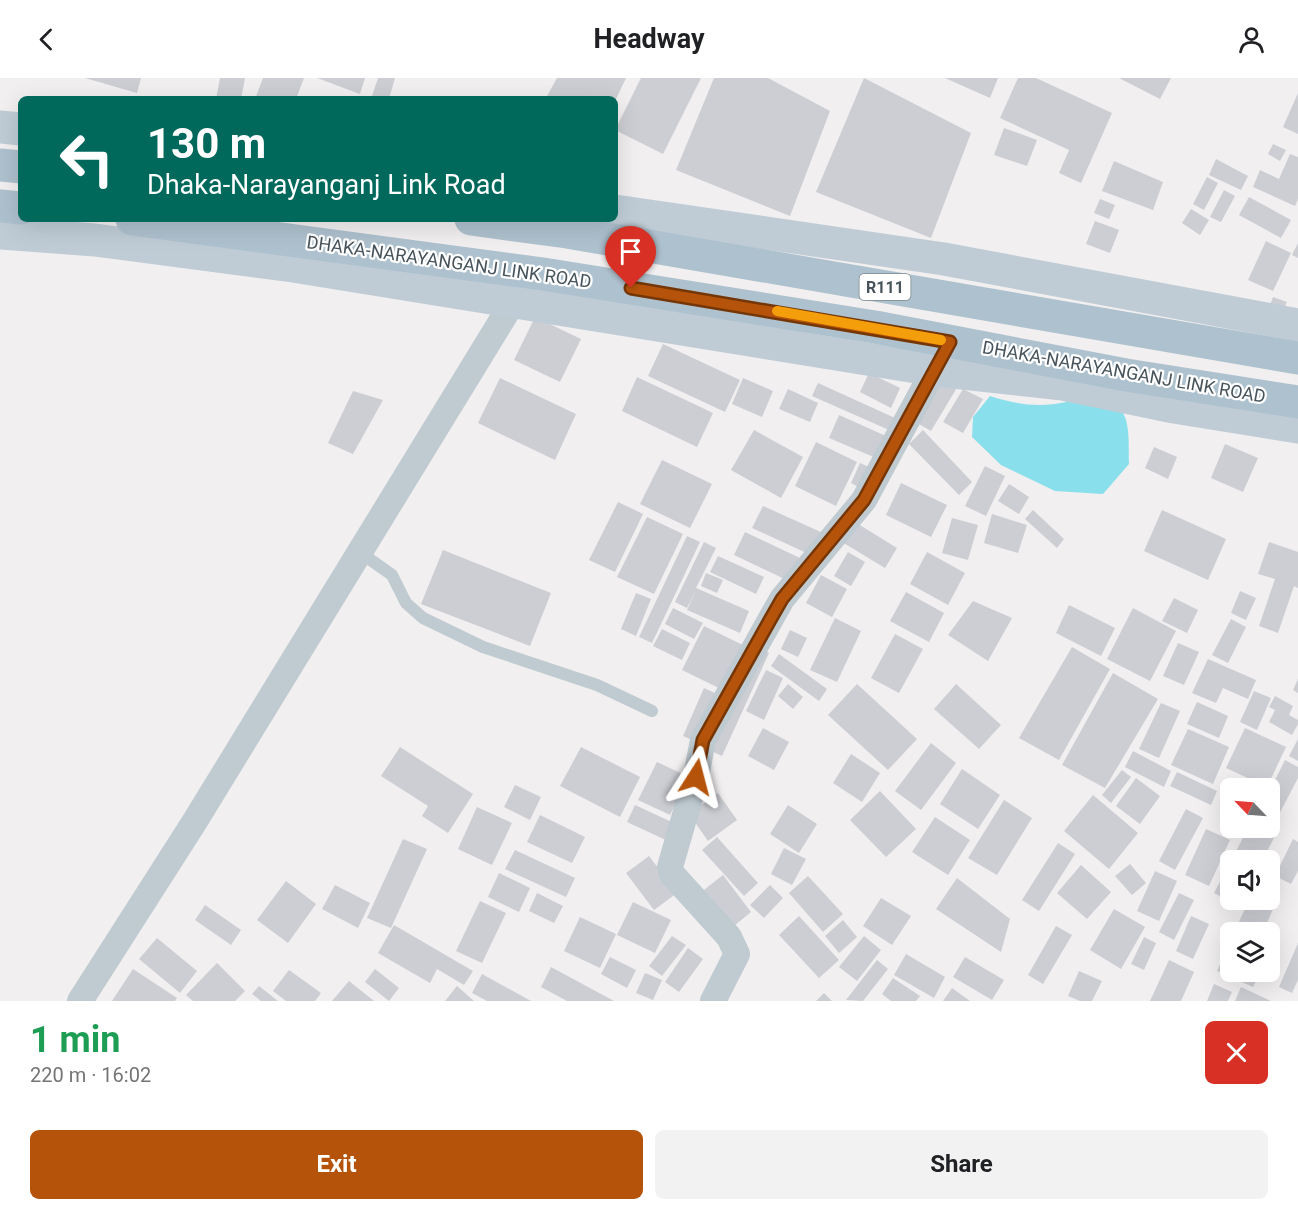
<!DOCTYPE html>
<meta charset="utf-8">
<style>
:root{--surface:#fff;--page:#f2f2f2;--text:#202124;--muted:#757577;--accent:#b45309}
body{margin:0;font-family:Roboto,sans-serif;background:var(--page);color:var(--text);height:100vh;display:flex;flex-direction:column;font-size:22px;white-space:nowrap}
*{box-sizing:border-box;margin:0}
p{font-size:20px;color:var(--muted)}
.icon{flex:none;width:33px;height:33px;fill:none;stroke:currentColor;stroke-width:2;stroke-linecap:round;stroke-linejoin:round}
.map{position:relative;height:923px;overflow:hidden}
.details{display:flex;flex-direction:column;background:var(--surface);flex:1}
.details>*{flex:none}
.hud{position:absolute;left:18px;top:18px;width:600px;height:126px;border-radius:9px;box-shadow:0 6px 24px #0002;background:#00695c;color:#fff;overflow:hidden}
.needle{width:39px;rotate:295deg}
.tools{position:absolute;left:1220px;top:700px;display:grid;gap:12px}
.tools a{display:grid;place-items:center;width:60px;height:60px;border-radius:9px;background:var(--surface);box-shadow:0 6px 24px #0002;font-size:30px}
.pin{position:absolute;display:grid;place-items:center;width:51px;height:51px;color:#fff;margin:-62px -26px;border-radius:50% 50% 50% 0;rotate:-45deg;box-shadow:0 0 6px #0007}
.pin .icon{rotate:45deg}
.me{position:absolute;width:66px;margin:-33px;rotate:9deg;stroke-linejoin:round;filter:drop-shadow(0 0 4px #0008)}
.turn{display:flex;align-items:center;gap:21px;height:126px;padding:0 30px;font-size:27px}
.turn .icon{width:78px;height:78px;stroke-width:2.5}
.turn b{display:block;font-size:42px;line-height:51px}
.round{display:grid;place-items:center;flex:none;width:63px;height:63px;border-radius:9px;background:var(--page)}
.head{display:flex;align-items:center;justify-content:space-between;height:102px;padding:0 30px}
h1{font-size:36px;font-weight:700;line-height:45px;color:#1e9e55}
.button{display:flex;gap:12px;margin-top:auto;padding:12px 30px}
.button a{flex:1;height:69px;border-radius:9px;background:var(--accent);color:#fff;font-size:24px;font-weight:700;line-height:69px;text-align:center}
.button a+a{background:var(--page);color:var(--text)}
header{display:flex;justify-content:space-between;align-items:center;height:78px;padding:0 30px;background:var(--surface);font-size:27px;font-weight:700}
.map>svg:first-child{display:block}
.water{fill:#8adfec}
.building{fill:#ccced4}
.lines{fill:none;stroke-linecap:round;stroke-linejoin:round}
.lane{stroke:#bfcad1;stroke-width:12}
.street{stroke:#bfcad1;stroke-width:26}
.secondary{stroke:#bfccd6;stroke-width:33}
.primary{stroke:#aec1ce;stroke-width:33}
.route-casing{stroke:#753606;stroke-width:15}
.route{stroke:#b45309;stroke-width:10}
.slow{stroke:#f59e0b;stroke-width:10}
.labels{text-anchor:middle;stroke-width:4.5;stroke-linejoin:round;paint-order:stroke}
.shield{fill:#fff;stroke:#7e878d;stroke-width:1.5}
.shield-label{font-size:16px;font-weight:bold;fill:#47545c}
.street-label{font-size:18px;fill:#47545c;stroke:#fff}
</style>
<header><svg class="icon" aria-label="back" viewBox="0 0 24 24"><path d="M15 5l-7 7 7 7"/></svg>Headway<svg class="icon" aria-label="person" viewBox="0 0 24 24"><circle cx="12" cy="8" r="4"/><path d="M4 21q1-7 8-7t8 7"/></svg></header>
<div class="map">
<svg width="1298" height="923" viewBox="0 0 1298 923">
<rect width="100%" height="100%" fill="#f1efef"/>
<path class="water" d="M1076 310C1129 329 1129 330 1129 386L1103 416 1055 413 1001 387 972 359 973 339 990 318C1015 326 1039 330 1066 324Z"/>
<path class="building" d="M85 0H141L137 15Z
M220 0H245L241 21H216Z
M263 0H304L296 21H255Z
M317 0H365L360 16Z
M378 0H395L389 21H371Z
M557 0H626L616 21H552L547 18Z
M641 0H701L663 76 615 52Z
M714 0H768L830 33 790 138 676 92Z
M864 0 971 55 931 160 816 114Z
M945 0H998L990 20Z
M1018 0H1036L1112 35 1081 105 1059 95 1069 72 1000 40Z
M1119 0H1171L1160 21Z
M1298 15V56L1283 49Z
M1004 50 1037 62 1027 88 994 77Z
M1273 66 1286 72 1280 83 1268 76Z
M1290 76 1298 79V121L1295 128 1253 109 1260 92 1279 101Z
M1216 81 1248 98 1241 112 1209 97Z
M1114 83 1163 104 1153 132 1102 113Z
M1207 99 1218 105 1204 132 1193 126Z
M1224 112 1235 118 1221 144 1210 139Z
M1249 119 1291 142 1281 160 1239 137Z
M1100 121 1115 127 1109 141 1094 135Z
M1191 131 1209 142 1200 157 1182 145Z
M1095 143 1119 152 1110 175 1086 166Z
M1266 163 1291 175 1273 213 1248 202Z
M1298 165V180L1292 177Z
M1273 219 1287 224 1281 236 1269 230Z
M535 239 581 261 560 304 514 282Z
M663 266 740 302 725 334 648 298Z
M869 295 900 310 891 330 860 314Z
M637 299 713 335 697 369 622 333Z
M500 300 576 336 555 382 478 345Z
M743 300 773 313 762 339 732 326Z
M945 300 958 308 931 353 917 345Z
M818 305 895 340 889 352 812 318Z
M788 311 818 325 810 344 779 331Z
M963 311 983 321 963 355 943 344Z
M353 313 383 322 353 376 328 365Z
M839 337 886 358 876 380 829 360Z
M754 352 803 379 781 420 731 392Z
M923 352 972 404 959 417 909 366Z
M816 364 857 384 836 428 795 408Z
M1225 366 1258 380 1243 414 1211 400Z
M1154 369 1177 379 1168 401 1145 390Z
M662 382 712 406 690 450 640 426Z
M860 385 877 393 868 414 851 405Z
M985 388 1005 398 986 438 965 428Z
M901 405 947 427 931 459 886 437Z
M1009 406 1029 419 1019 436 998 423Z
M618 424 643 436 615 494 589 482Z
M763 428 823 455 813 478 752 450Z
M1033 432 1064 461 1057 470 1025 441Z
M1162 432 1226 461 1208 502 1144 473Z
M992 436 1027 447 1018 475 984 465Z
M647 439 683 456 654 516 617 499Z
M952 440 978 447 968 482 942 475Z
M855 444 897 470 885 490 842 464Z
M745 454 802 481 791 504 734 477Z
M687 458 700 464 652 565 639 559Z
M704 464 716 470 696 510 749 533 740 555 687 532 696 512 687 530 675 524Z
M1269 464 1298 474V510L1294 508 1278 555 1259 548 1275 501 1258 496Z
M443 472 551 515 530 568 421 526Z
M848 474 865 484 851 508 834 498Z
M927 474 965 495 948 527 910 506Z
M718 478 764 499 756 516 710 494Z
M706 495 723 502 717 515 701 508Z
M821 497 847 511 832 539 806 525Z
M1240 513 1256 520 1246 542 1231 535Z
M906 514 944 535 929 564 890 543Z
M636 515 651 521 636 558 621 551Z
M1174 520 1198 532 1187 555 1162 543Z
M973 523 1012 540 988 583 948 557Z
M1069 527 1115 550 1101 578 1056 555Z
M673 530 703 545 694 561 665 546Z
M1133 530 1176 553 1150 603 1107 581Z
M835 540 861 553 837 604 810 592Z
M1231 541 1246 549 1228 585 1212 577Z
M704 548 749 570 727 614 682 592Z
M662 551 690 565 682 582 653 568Z
M790 552 807 560 798 579 781 571Z
M895 556 923 571 899 615 871 600Z
M1178 565 1199 574 1184 607 1163 598Z
M755 568 769 575 722 678 707 671Z
M1072 569 1110 591 1059 682 1019 660Z
M779 576 827 611 819 623 771 588Z
M1208 581 1256 602 1248 621 1223 610 1216 625 1192 615Z
M766 592 783 600 764 642 746 633Z
M1113 595 1158 621 1105 710 1062 687Z
M1298 601V615L1293 612Z
M788 606 803 619 793 631 778 618Z
M857 606 917 661 888 692 828 637Z
M956 606 1001 647 979 671 934 631Z
M704 610 717 616 696 664 683 658Z
M1254 613 1271 620 1257 652 1240 644Z
M1275 618 1293 628 1289 637 1298 642V646L1292 657 1269 644 1275 632 1269 629Z
M1197 624 1228 638 1219 660 1187 646Z
M1161 625 1180 633 1159 680 1139 671Z
M763 650 789 664 774 692 748 678Z
M1245 650 1286 669 1267 709 1226 690Z
M1188 651 1229 669 1213 706 1171 687Z
M1298 661V683L1289 678Z
M931 665 956 685 921 732 895 713Z
M400 669 473 716 448 755 422 738 428 728 381 698Z
M581 669 640 699 620 739 560 708Z
M1133 673 1171 693 1164 709 1125 689Z
M851 676 880 695 862 724 833 705Z
M1285 682 1298 689V700L1277 740 1269 736V714Z
M657 684 689 699 670 737 638 722Z
M962 691 1000 717 978 751 940 726Z
M1122 692 1131 699 1111 725 1102 717Z
M1177 694 1217 713 1211 727 1170 708Z
M1136 700 1160 718 1140 746 1116 728Z
M515 707 541 719 530 742 504 729Z
M880 713 916 751 886 779 850 742Z
M718 715 737 742 708 763 689 736Z
M1093 717 1138 755 1109 791 1064 753Z
M1004 722 1032 740 997 797 968 780Z
M635 727 676 746 668 763 627 744Z
M788 727 817 746 799 775 770 756Z
M477 729 512 745 492 787 458 771Z
M1186 731 1203 740 1175 792 1159 783Z
M540 737 585 759 572 785 527 764Z
M935 739 970 762 948 797 912 774Z
M1248 750H1265L1276 756 1262 783H1231Z
M1206 751 1230 762 1209 808 1185 797Z
M717 759 758 805 744 818 702 772Z
M403 761 427 771 391 850 367 840Z
M1293 761 1298 764V793L1291 806 1275 798Z
M1058 765 1075 776 1039 833 1022 822Z
M784 770 806 781 792 807 771 796Z
M515 772 575 800 566 819 505 791Z
M649 778 677 815 654 832 626 795Z
M1230 785V822H1241L1238 828 1214 815Z
M1130 786 1146 805 1132 817 1115 798Z
M1081 787 1111 814 1087 841 1057 815Z
M1155 793 1177 803 1159 843 1137 833Z
M499 795 530 810 519 834 488 819Z
M723 797 751 834 729 852 700 815Z
M808 798 843 836 823 854 789 815Z
M957 800 1010 841 1001 874 936 831Z
M286 803 316 826 288 865 257 842Z
M335 807 370 825 358 850 322 831Z
M770 807 783 820 764 840 750 827Z
M537 815 563 828 554 845 529 833Z
M1179 815 1194 822 1174 862 1159 854Z
M881 820 911 838 892 867 863 848Z
M1269 821 1276 824 1263 855H1234L1249 822Z
M480 823 506 835 482 885 456 873Z
M633 824 671 842 655 875 617 857Z
M205 827 241 852 231 867 195 842Z
M1114 831 1145 849 1121 891 1090 872Z
M799 838 839 882 819 900 779 857Z
M1191 838 1209 846 1193 881 1176 873Z
M580 839 616 856 600 890 564 873Z
M843 842 857 859 839 875 825 858Z
M394 847 473 893 464 907 437 891 430 905 378 875Z
M1056 848 1072 857 1043 906 1028 897Z
M672 858 686 867 662 898 649 888Z
M864 858 881 872 857 903 839 889Z
M1144 859 1156 865 1144 892 1131 886Z
M157 860 197 893 180 915 139 881Z
M1298 865V902L1292 915 1279 909Z
M688 870 703 881 679 914 665 904Z
M906 876 945 899 934 920 894 897Z
M1224 877 1230 880V894H1260L1253 909 1217 893Z
M610 879 636 892 627 910 601 896Z
M965 879 1004 902 992 922 953 899Z
M877 882 888 891 863 923 846 922Z
M1169 882 1194 894 1181 923H1150Z
M217 885 245 913 235 923H193L186 917Z
M551 889 614 923H567L541 909Z
M133 891 177 920 175 923H112Z
M375 891 399 910 389 923 365 904Z
M289 892 321 915 315 923H286L273 913Z
M1079 893 1102 903 1092 923H1080L1068 918Z
M645 895 662 902 653 922 636 915Z
M482 896 531 923H487L472 915Z
M893 900 920 918 916 923H891L882 916Z
M349 903 374 923H332Z
M1214 906 1232 914 1228 923H1207Z
M259 908 278 923H261L252 916Z
M457 908 474 923H445Z
M1241 909 1271 923H1235Z
M952 910 970 923H943Z
M824 915 832 923H816Z"/>
<g class="lines">
<path class="lane" d="M361 475 392 497 406 525 423 540 483 569 597 607 652 633"/>
<path class="street" d="M80 923 195 743 513 224
M713 923 737 876 729 859 672 796 670 789 696 699 703 662 782 521 864 422 942 277"/>
<path class="secondary" d="M0 49 21 51
M615 133 944 181 1298 247
M0 155 95 162 293 188 935 292 1063 306 1174 329 1298 349"/>
<path class="primary" d="M0 87 21 89
M0 128 21 130
M132 141 543 196 875 249 1126 297 1298 324
M471 141 567 154 1298 280"/>
</g>
<g class="lines">
<defs>
<path id="route" d="M631 210 950 264 864 422 782 521 770 542 703 662 696 699"/>
</defs>
<use href="#route" class="route-casing"/>
<use href="#route" class="route"/>
<path class="slow" d="M777 233 941 262"/>
</g>
<g class="labels">
<rect class="shield" x="859.5" y="196" width="51" height="26" rx="4.5"/>
<g class="shield-label">
<text x="885" y="215">R111</text>
</g>
<g class="street-label">
<text transform="translate(449 184) rotate(8)" y="6">DHAKA-NARAYANGANJ LINK ROAD</text>
<text transform="translate(1124 294) rotate(10)" y="6">DHAKA-NARAYANGANJ LINK ROAD</text>
</g>
</g>
</svg>
<div class="tools">
<a><svg class="needle" viewBox="-14 -14 28 28"><path d="M0-13l5 13h-10z" fill="#e53935"/><path d="M0 13l5-13h-10z" fill="#757577"/></svg></a>
<a><svg class="icon" aria-label="sound" viewBox="0 0 24 24"><path d="M4 9h4l5-4v14l-5-4H4zM17 9q2 3 0 6"/></svg></a>
<a><svg class="icon" aria-label="layers" viewBox="0 0 24 24"><path d="M12 4l9 5-9 5-9-5zM3 14l9 5 9-5"/></svg></a>
</div>
<div class="pin" style="left:631px;top:210px;background:#d93025"><svg class="icon" aria-label="arrive" viewBox="0 0 24 24"><path d="M6 21V4h12l-3 4 3 4H6"/></svg></div>
<svg class="me" style="left:696px;top:699px" viewBox="-20 -20 40 40"><path d="M0-17L14 15 0 8-14 15z" fill="#b45309" stroke="#fff" stroke-width="4"/></svg>
<div class="hud">
<div class="turn"><svg class="icon" aria-label="left" viewBox="0 0 24 24"><path d="M17 20v-9H6M10 6l-5 5 5 5"/></svg><div><b>130 m</b>Dhaka-Narayanganj Link Road</div></div>
</div>
</div>
<section class="details">
<div class="head"><div><h1>1 min</h1><p>220 m · 16:02</p></div><a class="round" style="background:#d93025;color:#fff"><svg class="icon" aria-label="close" viewBox="0 0 24 24"><path d="M6 6l12 12M18 6L6 18"/></svg></a></div>
<div class="button"><a>Exit</a><a>Share</a></div>
</section>
